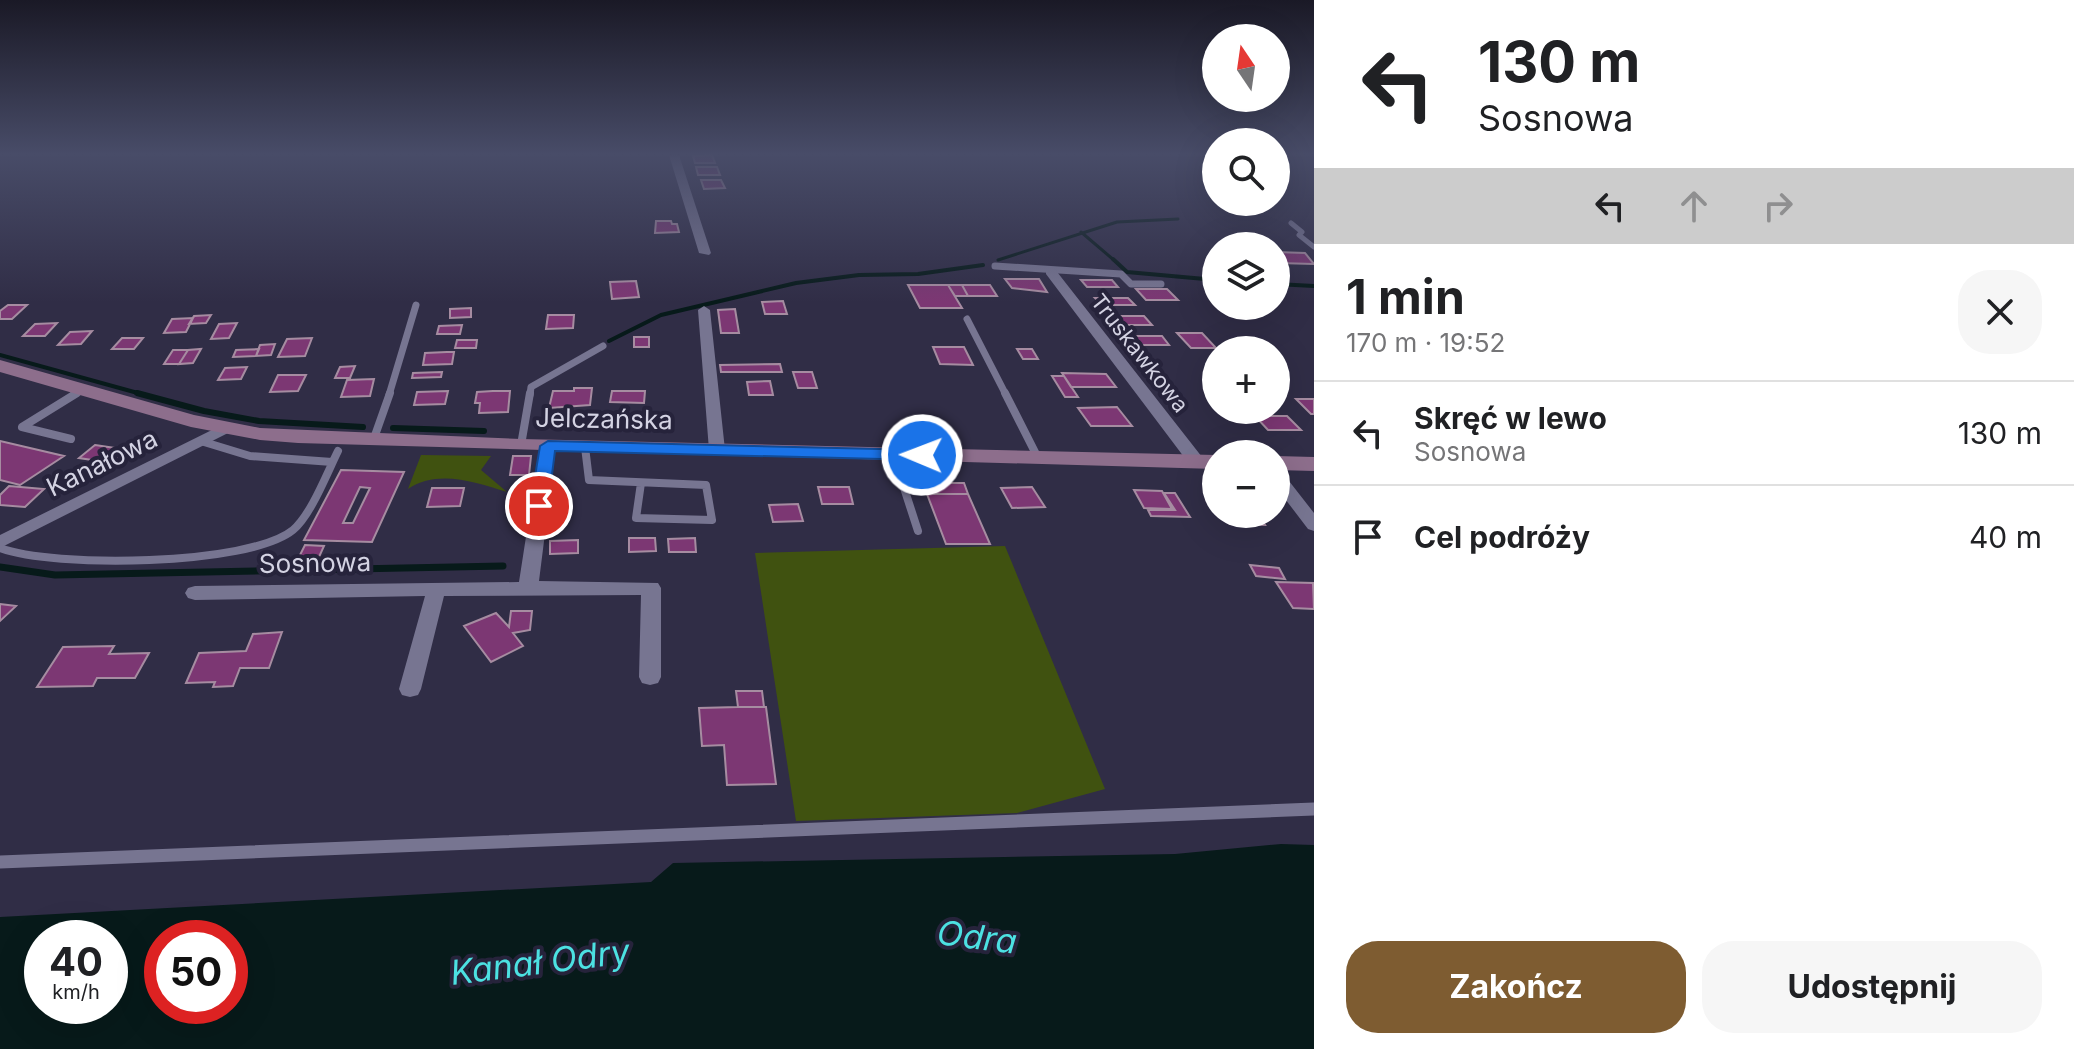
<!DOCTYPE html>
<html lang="pl">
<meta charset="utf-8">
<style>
:root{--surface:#fff;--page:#f6f6f6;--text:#202124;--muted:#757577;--line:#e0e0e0;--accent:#7e5c31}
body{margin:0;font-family:Inter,sans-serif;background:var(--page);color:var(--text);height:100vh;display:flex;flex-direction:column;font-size:30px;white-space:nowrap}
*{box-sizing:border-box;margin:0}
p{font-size:26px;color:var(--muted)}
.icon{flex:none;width:44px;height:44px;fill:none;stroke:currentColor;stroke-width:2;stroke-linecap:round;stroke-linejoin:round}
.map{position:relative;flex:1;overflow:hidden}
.panel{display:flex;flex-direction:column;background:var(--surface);width:760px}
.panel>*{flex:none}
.guide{background:#fff;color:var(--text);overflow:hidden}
.needle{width:52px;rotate:347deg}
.buttons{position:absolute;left:1202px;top:24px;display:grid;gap:16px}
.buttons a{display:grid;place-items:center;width:88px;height:88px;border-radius:50%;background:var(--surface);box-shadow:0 8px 32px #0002;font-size:40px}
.speed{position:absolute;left:24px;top:920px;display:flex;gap:16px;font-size:40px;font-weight:700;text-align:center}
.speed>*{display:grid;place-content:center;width:104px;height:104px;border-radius:50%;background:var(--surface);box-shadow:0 8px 32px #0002;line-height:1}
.speed small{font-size:20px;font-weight:400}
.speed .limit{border:12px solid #d22;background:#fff;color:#111}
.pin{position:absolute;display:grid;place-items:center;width:68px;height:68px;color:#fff;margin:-34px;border:4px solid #fff;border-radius:50%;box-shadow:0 2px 8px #0007}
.me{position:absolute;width:88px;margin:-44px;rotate:271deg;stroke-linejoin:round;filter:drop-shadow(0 0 6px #0008)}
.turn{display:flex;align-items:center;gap:28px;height:168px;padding:0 32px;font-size:36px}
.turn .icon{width:104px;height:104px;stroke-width:2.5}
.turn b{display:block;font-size:56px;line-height:68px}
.lanes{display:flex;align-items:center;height:76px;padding:0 32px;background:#0003;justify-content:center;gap:40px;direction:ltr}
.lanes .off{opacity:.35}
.round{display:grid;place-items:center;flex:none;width:84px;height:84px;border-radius:32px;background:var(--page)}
.headline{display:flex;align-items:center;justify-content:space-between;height:136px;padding:0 32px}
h1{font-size:48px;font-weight:700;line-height:60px}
.button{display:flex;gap:16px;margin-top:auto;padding:16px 32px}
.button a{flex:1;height:92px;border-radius:32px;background:var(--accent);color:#fff;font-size:32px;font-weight:700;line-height:92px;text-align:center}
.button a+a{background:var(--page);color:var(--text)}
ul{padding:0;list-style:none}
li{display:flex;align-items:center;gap:24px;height:104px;padding:0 32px;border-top:2px solid var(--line)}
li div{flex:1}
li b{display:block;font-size:30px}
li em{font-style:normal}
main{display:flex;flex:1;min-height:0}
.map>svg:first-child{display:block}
.green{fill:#405210}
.water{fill:#071a1a;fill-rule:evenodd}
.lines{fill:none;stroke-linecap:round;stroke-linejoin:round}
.stream-far3{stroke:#071a1a;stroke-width:3}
.stream-far2{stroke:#071a1a;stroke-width:4}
.stream-far1{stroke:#071a1a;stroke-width:6}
.stream{stroke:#071a1a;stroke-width:7}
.building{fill:#7c3773;stroke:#a68ca1;stroke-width:2;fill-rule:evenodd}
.service-far3{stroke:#777591;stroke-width:5}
.service-far2{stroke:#777591;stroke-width:7}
.service-far1{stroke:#777591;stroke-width:8}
.service{stroke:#777591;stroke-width:13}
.minor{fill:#777591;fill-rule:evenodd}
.secondary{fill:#8d6e8c;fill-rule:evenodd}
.route{fill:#1a73e8;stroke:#114b97;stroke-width:2}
.labels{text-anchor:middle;stroke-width:8;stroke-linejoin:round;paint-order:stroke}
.far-street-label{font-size:22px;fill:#d4d3e3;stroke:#26233b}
.street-label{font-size:26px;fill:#d4d3e3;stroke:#26233b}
.near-water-label{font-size:34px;font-style:italic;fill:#4ce1e2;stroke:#26233b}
</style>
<main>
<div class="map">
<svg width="1314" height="1049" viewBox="0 0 1314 1049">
<rect width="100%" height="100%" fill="#302d46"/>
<path class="green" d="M421 455 491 456 481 470 507 492C475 482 438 469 408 489Z
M1005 546 1105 789 1017 813 796 821 755 553Z"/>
<path class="water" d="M1281 844 1314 845V1049H0V917L651 882 673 863 1175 854ZM42 938H110V1006H42ZM162 938H230V1006H162Z"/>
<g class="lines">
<path class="stream-far3" d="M1081 232 1115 261
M998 260 1117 222 1178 219"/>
<path class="stream-far2" d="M1113 259 1127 272 1216 280
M1276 284 1314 286
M609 341 661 315 796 283 859 275 918 274 983 265
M0 355 145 395"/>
<path class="stream-far1" d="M137 393 204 411 259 421 363 427
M393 428 484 431"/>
<path class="stream" d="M0 567 55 575 503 566"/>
</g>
<path class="building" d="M712 155 715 163H695L693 156Z
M696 167H717L720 175H698Z
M701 180H721L725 188 704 189Z
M656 221H671L672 224H677L679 232 655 233Z
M1276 252 1305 253 1314 264 1279 263Z
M1005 279H1039L1047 292 1012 288Z
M1081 280H1112L1118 287H1087Z
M636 281 639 297 612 299 610 282Z
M908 285H948L962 308H920Z
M948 285H962L968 296H955Z
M962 285H990L997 296H968Z
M1136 289H1167L1178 300H1146Z
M1095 298H1128L1135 305H1102Z
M783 301 787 314H765L762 302Z
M8 305H27L12 319H0V311Z
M471 308V317L450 318V309Z
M735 309 739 333H721L718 310Z
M211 315 206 323 189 324 194 316Z
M548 315H574L573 328 546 329Z
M1110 316H1144L1152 325H1117Z
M193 318 186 332 164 333 172 319Z
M57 323 45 336H23L35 324Z
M237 323 229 338 211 339 219 324Z
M462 325 460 334H437L439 326Z
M92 331 81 344 58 345 70 332Z
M1177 333H1202L1216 348H1191Z
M1126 336H1162L1169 345H1133Z
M634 337H649V347H634Z
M122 338H143L134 349H112Z
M312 338 305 356 278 357 287 339Z
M457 340H477L476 348H455Z
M275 344 271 355 256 356 260 345Z
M933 347H964L973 365 940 364Z
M201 349 193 363 179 364 188 350Z
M259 349 256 356 233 357 236 350Z
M1017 349H1032L1038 359H1023Z
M173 350H188L179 364H164Z
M447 352H454L452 364 423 365 425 353Z
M780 364 782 372H721L720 365Z
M355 366 350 378H335L340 367Z
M247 367 241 379 218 380 225 368Z
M442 372 441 377 412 378 413 373Z
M793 372H812L817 388H798Z
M1062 373 1106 374 1116 387H1071Z
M278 375H306L298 391 270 392Z
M1052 376H1064L1078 397H1065Z
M374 379 370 396 341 397 347 380Z
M770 381 773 395H749L747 382Z
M574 388H592L590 405 549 408 553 391H574Z
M448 391 445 404 414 405 417 392Z
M493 391H510L508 412 479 413 480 403H475L477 392Z
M612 391H645L644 403 610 402Z
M1296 399H1314V414H1311Z
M1117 407 1132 426H1091L1078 408Z
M1255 416H1287L1301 430H1268Z
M0 441 64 456 20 485 0 480Z
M95 445 128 450 112 463 79 458Z
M513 456H531L529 475H510Z
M341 470 404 472 372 542 304 540ZM360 487 370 488 353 523H343Z
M918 483H964L968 494H922Z
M9 486 44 489 25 507 0 505V495Z
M818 487H849L853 504H822Z
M1032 487 1045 507 1012 508 1001 488Z
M432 488H464L460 506 427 507Z
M1134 490 1162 491 1172 509 1144 508Z
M1164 493H1175L1190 517 1151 516 1148 510H1175Z
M927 494H968L990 544H946Z
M798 504 803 521 773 522 769 505Z
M1223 514H1257L1265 525 1230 524Z
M629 538H655L656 551 629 552Z
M695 538 696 552H669L668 539Z
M578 540V553L550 554V541Z
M305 545 324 546 319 557H299Z
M1250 565 1279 568 1285 579 1256 576Z
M1276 582 1313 583 1314 609 1293 608Z
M0 604 16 606 0 621Z
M511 611H532L530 630 513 633 523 646 491 662 464 626 496 613 509 627Z
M282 632 269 668H240L233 686 213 687 215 682 186 683 199 653 246 651 253 634Z
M114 646 109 654 149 653 135 678H97L93 686 37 687 63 647Z
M736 691H762L764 707H738Z
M738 707H766L776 784 727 785 724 745 702 746 699 708Z"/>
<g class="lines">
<path class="service-far3" d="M1291 223 1302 232 1299 235 1314 247"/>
<path class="service-far2" d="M995 266 1121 274 1131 284H1161
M967 319 1006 395
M73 395 81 390
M389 395 416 305
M530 395 531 387 603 346"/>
<path class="service-far1" d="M1005 393 1038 458
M71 439 22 427 77 393
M373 441 390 393
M204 442 250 456 332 462
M521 445 530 393
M585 447 589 480 706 485 712 520 636 518 641 483
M893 454 918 531
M0 548C52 568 249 566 293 530 311 515 327 473 338 451"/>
<path class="service" d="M0 862 1314 809"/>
<path class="minor" d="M669 155H679L711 253 709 255 699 253Z
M1046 268H1054L1202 457 1204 461 1202 465H1190L1046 274Z
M704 306 710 310 725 450 717 455 709 450 698 310Z
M226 423 232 425 234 428 232 431 0 548V535Z
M548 441 556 446 539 581 658 583 661 588V677L658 683 650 685 642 683 639 677 641 595 444 596 421 689 418 695 410 697 402 695 399 689 425 596 195 600 188 598 185 593 188 588 195 586 519 582 540 446Z
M1276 471 1282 472 1314 513V531L1308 529 1276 487Z"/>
<path class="secondary" d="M0 360 194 415 260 428 521 439 1216 455V469L298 443 260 440 191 427 0 372Z
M1276 456 1314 457V471L1276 470Z"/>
</g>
<linearGradient id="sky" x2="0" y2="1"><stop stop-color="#1a1926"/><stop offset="0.51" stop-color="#484c68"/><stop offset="1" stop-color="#484c68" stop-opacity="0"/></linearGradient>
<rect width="1314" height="302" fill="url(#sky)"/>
<path class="route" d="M548 441 922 450 930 455 922 460 555 451 548 506 539 512 530 506 540 446Z"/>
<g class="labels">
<g class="far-street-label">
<text transform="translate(1140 353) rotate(52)" y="8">Truskawkowa</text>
</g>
<g class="street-label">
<text transform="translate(604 419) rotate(1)" y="9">Jelczańska</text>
<text transform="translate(102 463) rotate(-26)" y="9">Kanałowa</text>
<text transform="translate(315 563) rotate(-1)" y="9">Sosnowa</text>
</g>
<g class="near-water-label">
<text transform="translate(977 937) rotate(7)" y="12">Odra</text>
<text transform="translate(540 962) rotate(-7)" y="12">Kanał Odry</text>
</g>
</g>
</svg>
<div class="buttons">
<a><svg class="needle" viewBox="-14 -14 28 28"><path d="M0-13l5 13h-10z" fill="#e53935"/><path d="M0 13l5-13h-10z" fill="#757577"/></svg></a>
<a><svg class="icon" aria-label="search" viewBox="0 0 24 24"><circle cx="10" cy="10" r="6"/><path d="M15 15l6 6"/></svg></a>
<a><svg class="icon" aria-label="layers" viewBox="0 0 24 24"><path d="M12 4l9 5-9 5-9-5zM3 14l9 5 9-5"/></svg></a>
<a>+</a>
<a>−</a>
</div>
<div class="speed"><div>40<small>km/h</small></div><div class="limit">50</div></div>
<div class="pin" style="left:539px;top:506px;background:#d93025"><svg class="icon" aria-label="arrive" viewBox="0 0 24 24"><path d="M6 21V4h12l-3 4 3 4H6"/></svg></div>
<svg class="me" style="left:922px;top:455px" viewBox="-20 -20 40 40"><circle r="17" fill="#1a73e8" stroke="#fff" stroke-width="3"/><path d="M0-11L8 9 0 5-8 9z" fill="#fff"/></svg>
</div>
<section class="panel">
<div class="guide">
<div class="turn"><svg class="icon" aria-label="left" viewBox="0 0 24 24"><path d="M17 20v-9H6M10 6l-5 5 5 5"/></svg><div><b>130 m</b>Sosnowa</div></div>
<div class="lanes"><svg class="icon" aria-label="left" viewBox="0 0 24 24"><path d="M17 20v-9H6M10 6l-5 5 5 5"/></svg><svg class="icon off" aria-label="ahead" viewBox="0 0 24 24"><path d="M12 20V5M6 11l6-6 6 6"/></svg><svg class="icon off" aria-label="right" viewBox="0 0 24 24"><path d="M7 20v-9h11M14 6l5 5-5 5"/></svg></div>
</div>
<div class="headline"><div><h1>1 min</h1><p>170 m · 19:52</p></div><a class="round"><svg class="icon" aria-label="close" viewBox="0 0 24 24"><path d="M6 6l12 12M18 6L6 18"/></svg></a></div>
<ul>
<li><svg class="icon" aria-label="left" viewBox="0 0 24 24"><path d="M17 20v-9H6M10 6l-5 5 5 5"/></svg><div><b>Skręć w lewo</b><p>Sosnowa</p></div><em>130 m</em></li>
<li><svg class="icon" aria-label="arrive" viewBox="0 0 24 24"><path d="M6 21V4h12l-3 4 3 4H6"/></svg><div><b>Cel podróży</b></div><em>40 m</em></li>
</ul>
<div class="button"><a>Zakończ</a><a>Udostępnij</a></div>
</section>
</main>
